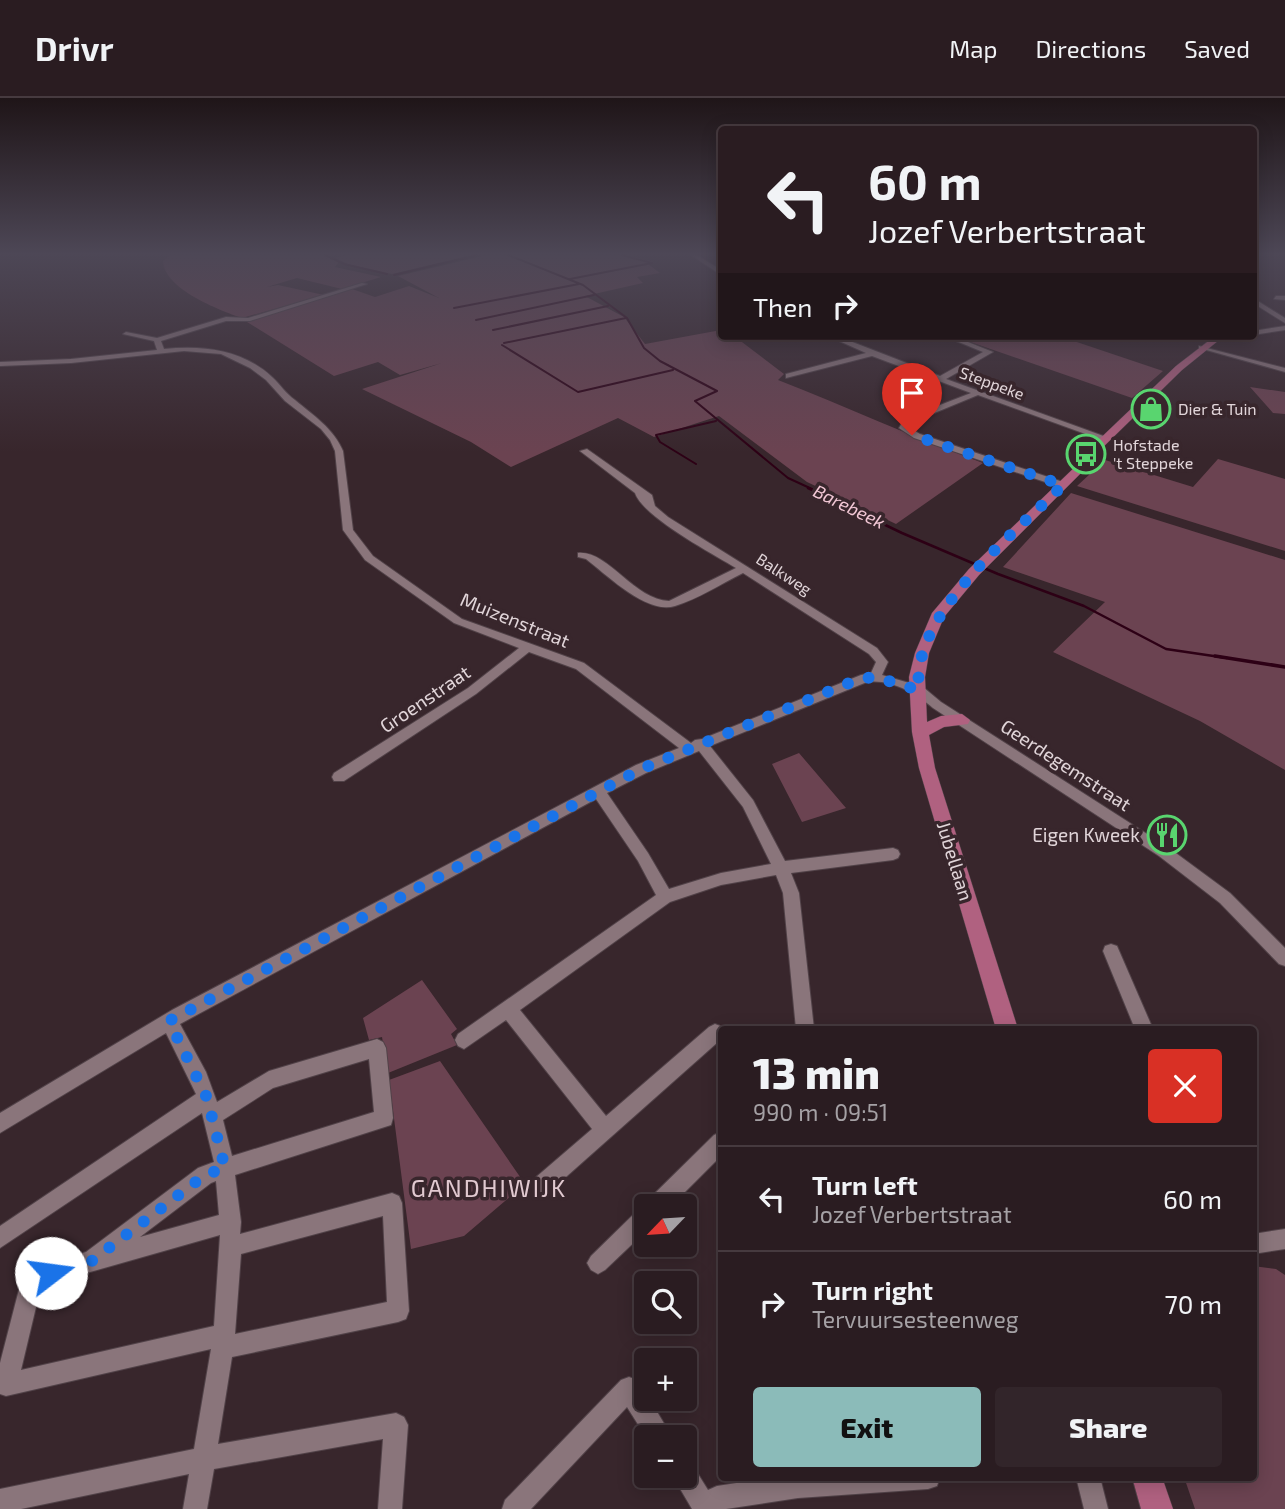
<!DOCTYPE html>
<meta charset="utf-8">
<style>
:root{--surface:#2a1c21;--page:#32252a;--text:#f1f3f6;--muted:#a5a1a5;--line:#463a3f;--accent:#8bbbb9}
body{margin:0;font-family:"Exo 2",sans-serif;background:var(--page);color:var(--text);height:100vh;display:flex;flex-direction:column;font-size:26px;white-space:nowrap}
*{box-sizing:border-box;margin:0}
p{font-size:23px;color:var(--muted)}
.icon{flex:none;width:38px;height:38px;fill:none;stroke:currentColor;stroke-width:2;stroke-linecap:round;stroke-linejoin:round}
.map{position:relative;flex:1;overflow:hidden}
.sheet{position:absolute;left:718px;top:928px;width:539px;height:455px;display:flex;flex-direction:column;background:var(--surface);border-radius:7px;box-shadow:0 4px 18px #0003,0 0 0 2px var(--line)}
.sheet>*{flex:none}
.hud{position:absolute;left:718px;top:28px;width:539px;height:214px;border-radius:7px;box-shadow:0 4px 18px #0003,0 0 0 2px var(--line);background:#2a1c21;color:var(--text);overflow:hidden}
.needle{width:46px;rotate:245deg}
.tools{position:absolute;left:634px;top:1096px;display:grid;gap:14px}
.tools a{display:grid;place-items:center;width:63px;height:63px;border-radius:7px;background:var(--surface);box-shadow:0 4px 18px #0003,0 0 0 2px var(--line);font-size:35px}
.pin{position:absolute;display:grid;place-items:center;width:60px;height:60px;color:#fff;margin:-72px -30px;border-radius:50% 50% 50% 0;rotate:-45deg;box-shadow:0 0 7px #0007}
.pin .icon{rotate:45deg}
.me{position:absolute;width:77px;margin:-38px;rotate:75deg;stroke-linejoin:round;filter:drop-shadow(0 0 5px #0008)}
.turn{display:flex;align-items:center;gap:24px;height:147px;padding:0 35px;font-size:32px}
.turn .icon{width:91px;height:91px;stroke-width:2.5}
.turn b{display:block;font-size:49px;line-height:60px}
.then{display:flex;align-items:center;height:66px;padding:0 35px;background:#0003;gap:14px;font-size:26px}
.round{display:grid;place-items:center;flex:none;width:74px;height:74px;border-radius:7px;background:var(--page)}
.summary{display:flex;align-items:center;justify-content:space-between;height:119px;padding:0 35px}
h1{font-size:42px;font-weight:800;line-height:52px}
.button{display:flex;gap:14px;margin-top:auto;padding:14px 35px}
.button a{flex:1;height:80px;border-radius:7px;background:var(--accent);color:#111;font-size:28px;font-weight:800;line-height:80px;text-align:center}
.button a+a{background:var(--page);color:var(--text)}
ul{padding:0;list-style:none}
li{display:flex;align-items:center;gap:21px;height:105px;padding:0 35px;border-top:2px solid var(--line)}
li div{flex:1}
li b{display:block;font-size:26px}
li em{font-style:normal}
header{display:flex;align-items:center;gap:42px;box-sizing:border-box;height:98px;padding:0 35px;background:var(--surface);border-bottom:2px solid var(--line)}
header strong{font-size:33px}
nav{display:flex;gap:38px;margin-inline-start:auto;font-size:24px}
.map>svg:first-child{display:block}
.green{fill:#6b4351}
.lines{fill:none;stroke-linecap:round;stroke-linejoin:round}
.stream-far2{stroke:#2d0015;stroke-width:2}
.stream-far1{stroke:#2d0015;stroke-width:2.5}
.stream{stroke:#2d0015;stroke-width:3.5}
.minor-casing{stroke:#514248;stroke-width:2}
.major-casing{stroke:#514248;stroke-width:1}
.minor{fill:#8a757b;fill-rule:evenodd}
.major{fill:#b06180;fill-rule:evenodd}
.route{stroke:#1a73e8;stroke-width:12;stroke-dasharray:0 21.6}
.labels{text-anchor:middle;stroke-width:7;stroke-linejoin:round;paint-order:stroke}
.far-street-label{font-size:16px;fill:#e1d5d9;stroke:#38262c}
.far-poi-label{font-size:16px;fill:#e1d5d9;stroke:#38262c;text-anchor:start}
.far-water-label{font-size:18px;font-style:italic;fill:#f3c8d6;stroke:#38262c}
.street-label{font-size:19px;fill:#e1d5d9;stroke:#38262c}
.poi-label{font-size:19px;fill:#e1d5d9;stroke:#38262c;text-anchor:end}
.near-neighbourhood-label{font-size:24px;letter-spacing:2px;fill:#e1c9d0;stroke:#38262c}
</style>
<header>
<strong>Drivr</strong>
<nav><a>Map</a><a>Directions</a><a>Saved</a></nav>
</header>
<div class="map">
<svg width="1285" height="1411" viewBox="0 0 1285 1411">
<rect width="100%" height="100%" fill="#38262c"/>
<path class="green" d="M163 157H322L339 164 335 169 381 179 342 191 297 180 267 189 278 187 324 197 242 220C219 212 164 191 163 163L169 158Z
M347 157H472L392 176 350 167 335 160Z
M487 157H627L654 164 648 166 660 175 637 179 643 185 585 198 624 219 645 246 721 232V238H734L784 276 778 282C847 309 914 340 983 365L896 426 807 384 719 318 654 339 618 320 511 369 471 344 362 291 442 265 400 277 378 264 334 278 247 224 352 191 375 199 409 188 439 200 398 178Z
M953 238H1059L1163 273 1132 300Z
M1250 289 1285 294V316L1273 315Z
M1218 361 1285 381V453L1077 388 1105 362 1193 389Z
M1071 395 1285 462V672L1200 623 1053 554 1105 504 1003 469Z
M799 655 846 710 802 724 772 666Z
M422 882 457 931 451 936 457 947 388 975 382 939 369 942 363 920Z
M440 963 525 1086 464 1138 411 1151 389 982Z
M1253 1168 1276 1171 1285 1177V1411H1195L1184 1379H1253Z"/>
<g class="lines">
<path class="stream-far2" d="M325 157 344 166 387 176
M508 157 583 187 627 220 644 250 660 263 717 293
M394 177 477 157
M570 181 652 165 622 157
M454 210 579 186
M476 222 594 197
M493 232 608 208
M504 245 626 220
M502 247 578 294 673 272
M717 293 695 303 788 380 812 391
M696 366 660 344 656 337 716 323"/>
<path class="stream-far1" d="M808 390 902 435 998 476 1084 508 1166 551 1227 560"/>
<path class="stream" d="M1215 558 1285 569"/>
<defs>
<path id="minor" d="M691 157H697L721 172V177Z
M362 185 367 186 250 223H226L161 243 164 251C202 247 242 251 272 279 280 286 286 296 295 302 314 318 333 330 343 353L353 432 373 458 462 521 584 565 691 645 695 642 702 641 861 577 871 575 876 564 869 556 743 475C721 486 698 501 675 508 647 517 607 477 586 461L578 459V455C608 452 634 502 669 503L736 470C713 456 643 419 635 395L580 353 587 351 652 397 655 408 668 419 877 550 888 564 882 577 923 589 941 604 1169 750 1230 795 1285 850V868L1279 866 1220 805 1159 758 933 610C915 595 891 581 867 584L710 648 753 702 785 763 893 750 898 752 900 756 898 760 893 762 791 775 799 795 814 931H796L783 795 776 777 721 787 670 804 520 912 606 1018 709 929 715 926 728 931H721V945L718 944 549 1094 542 1097 535 1094 532 1087 535 1080 592 1031 506 922 464 951 458 948 455 942 458 936 656 797 638 763 596 701 180 926 206 974 217 1004 269 973 377 941 383 944 386 950 393 1020 391 1027 235 1077 241 1124 240 1136 392 1095 399 1098 402 1105 409 1213 406 1221 398 1224 232 1259 218 1346 396 1315 404 1319 408 1327 402 1411H378L383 1341 214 1371 207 1411H183L189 1376 21 1411H0V1391L194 1351 211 1251 6 1298 0 1296V1265L24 1172 86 1154 198 1070 214 1064 202 1015 0 1150V1128L196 996 166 935 0 1035V1015L172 912 636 667 679 650 576 571 529 554 476 596 344 683H334L332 679 334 675 468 590 519 550 454 525 365 462 343 432 335 353 330 342 321 331 285 303 266 282 250 270 221 256 184 253 71 265 0 268V264L71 261 157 252 154 243 123 236 126 234 157 240 226 219 248 220ZM699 653 743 709 771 766 721 775 669 791 648 755 607 695 646 675ZM369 961 374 1014 232 1058 223 1022 273 990ZM216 1083 219 1117 140 1139 211 1085ZM383 1118 387 1204 235 1236 241 1156ZM220 1137 214 1228 21 1272 41 1188Z
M1276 198H1285V202L1274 201Z
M1253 200 1285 220V225L1253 205Z
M1285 228V232L1253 237V233Z
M828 238H837L940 278 983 254 944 238H953L993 254 946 281 1109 340 1102 342 978 297 910 325 908 329 920 336 1066 385 1068 387 1063 390 914 340 899 330 904 321 971 295 872 258 786 280V276L866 255Z
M1199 248 1285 270V274L1199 250Z
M1111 846 1117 848 1153 931H1135L1103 853 1105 848Z
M721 1034V1058L671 1108H646L649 1101 714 1037Z
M646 1108V1133L605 1172 598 1176 591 1172 587 1165 591 1158 639 1111Z
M1285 1131V1151L1253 1156V1136Z
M629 1279C638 1282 646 1290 646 1300H649L672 1339H646L627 1309 531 1411H502L505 1402 621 1282Z
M684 1365 693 1368 708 1392 717 1388 776 1379H940L937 1388 928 1391 798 1400 726 1411H692L672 1377H684Z
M1076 1379H1100L1108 1411H1084Z"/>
<path id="major" d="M1253 163 1257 165V172L1253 174Z
M1215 238H1224L1182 272 1097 355 1086 370 979 477 944 519 929 555 925 579 927 624 941 618 962 616 970 622 968 626 944 629 929 637 935 670 1018 931H996L919 670 912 634 909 579 915 555 932 515 969 471 1078 366 1089 351 1176 268Z
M1132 1379H1162L1173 1411H1141Z"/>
</defs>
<use href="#minor" class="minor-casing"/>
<use href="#major" class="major-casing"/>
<use href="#minor" class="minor"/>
<use href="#major" class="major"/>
</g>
<linearGradient id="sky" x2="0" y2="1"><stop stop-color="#1f1518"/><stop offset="0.44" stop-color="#4d4756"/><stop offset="1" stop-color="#4d4756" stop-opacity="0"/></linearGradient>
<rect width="1285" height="354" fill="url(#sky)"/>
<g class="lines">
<path class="route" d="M51 1175 89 1165 205 1077 225 1070 207 1000 169 923 641 671 859 581 875 579 919 592C910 516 1014 436 1063 387L912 337"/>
</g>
<defs>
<symbol id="shop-ring" viewBox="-11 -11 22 22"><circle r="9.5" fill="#38262c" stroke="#59d56f" stroke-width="1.5"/><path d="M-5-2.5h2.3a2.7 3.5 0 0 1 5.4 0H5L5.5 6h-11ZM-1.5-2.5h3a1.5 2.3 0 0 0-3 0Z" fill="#59d56f"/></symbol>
<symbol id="bus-ring" viewBox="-11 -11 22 22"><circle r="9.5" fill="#38262c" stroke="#59d56f" stroke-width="1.5"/><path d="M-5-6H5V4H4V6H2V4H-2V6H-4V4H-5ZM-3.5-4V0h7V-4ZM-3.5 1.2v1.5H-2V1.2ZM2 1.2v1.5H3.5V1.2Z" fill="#59d56f"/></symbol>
<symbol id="restaurant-ring" viewBox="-11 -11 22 22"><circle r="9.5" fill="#38262c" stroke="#59d56f" stroke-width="1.5"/><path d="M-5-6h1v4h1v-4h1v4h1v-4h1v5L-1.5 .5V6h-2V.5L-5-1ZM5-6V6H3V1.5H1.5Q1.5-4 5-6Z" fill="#59d56f"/></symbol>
</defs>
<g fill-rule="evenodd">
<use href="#shop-ring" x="1129" y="289" width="44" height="44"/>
<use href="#bus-ring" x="1064" y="334" width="44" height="44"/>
<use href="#restaurant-ring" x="1145" y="715" width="44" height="44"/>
</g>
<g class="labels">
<g class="far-street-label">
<text transform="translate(992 285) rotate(20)" y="6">Steppeke</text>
<text transform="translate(784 476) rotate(33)" y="6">Balkweg</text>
</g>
<g class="far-poi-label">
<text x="1178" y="317">Dier &amp; Tuin</text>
<text x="1113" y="353">Hofstade<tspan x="1113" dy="18">'t Steppeke</tspan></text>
</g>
<g class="far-water-label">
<text transform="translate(849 409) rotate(26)" y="6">Barebeek</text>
</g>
<g class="street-label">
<text transform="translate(515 522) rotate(22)" y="7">Muizenstraat</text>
<text transform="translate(425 601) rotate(-34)" y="7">Groenstraat</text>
<text transform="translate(1066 667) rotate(33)" y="7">Geerdegemstraat</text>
<text transform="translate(955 763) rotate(73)" y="7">Jubellaan</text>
</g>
<g class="poi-label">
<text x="1140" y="744">Eigen Kweek</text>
</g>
<g class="near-neighbourhood-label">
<text x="489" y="1099">GANDHIWIJK</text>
</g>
</g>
</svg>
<div class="tools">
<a><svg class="needle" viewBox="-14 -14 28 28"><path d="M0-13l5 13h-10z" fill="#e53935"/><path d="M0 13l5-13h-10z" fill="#a5a1a5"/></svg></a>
<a><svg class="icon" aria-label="search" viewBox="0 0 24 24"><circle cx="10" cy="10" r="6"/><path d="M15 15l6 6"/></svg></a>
<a>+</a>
<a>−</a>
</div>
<div class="pin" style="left:912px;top:337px;background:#d93025"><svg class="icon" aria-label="arrive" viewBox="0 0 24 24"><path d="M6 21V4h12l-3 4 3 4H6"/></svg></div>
<svg class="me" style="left:51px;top:1175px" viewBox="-20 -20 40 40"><circle r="19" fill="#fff"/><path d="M0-13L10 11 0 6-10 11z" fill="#1a73e8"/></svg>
<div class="hud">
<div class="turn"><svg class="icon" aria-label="left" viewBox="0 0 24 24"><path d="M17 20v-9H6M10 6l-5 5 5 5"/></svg><div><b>60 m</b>Jozef Verbertstraat</div></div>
<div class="then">Then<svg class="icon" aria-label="right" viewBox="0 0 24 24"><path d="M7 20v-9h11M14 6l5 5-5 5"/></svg></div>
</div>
<section class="sheet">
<div class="summary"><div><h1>13 min</h1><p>990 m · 09:51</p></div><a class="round" style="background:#d93025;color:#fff"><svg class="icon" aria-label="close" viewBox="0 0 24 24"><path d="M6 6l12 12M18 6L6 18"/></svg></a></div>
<ul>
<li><svg class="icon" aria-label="left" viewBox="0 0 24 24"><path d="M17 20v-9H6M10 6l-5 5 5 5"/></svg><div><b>Turn left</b><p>Jozef Verbertstraat</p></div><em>60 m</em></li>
<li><svg class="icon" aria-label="right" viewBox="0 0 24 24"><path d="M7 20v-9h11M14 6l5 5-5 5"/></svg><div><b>Turn right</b><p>Tervuursesteenweg</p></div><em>70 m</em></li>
</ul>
<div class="button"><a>Exit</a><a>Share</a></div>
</section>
</div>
